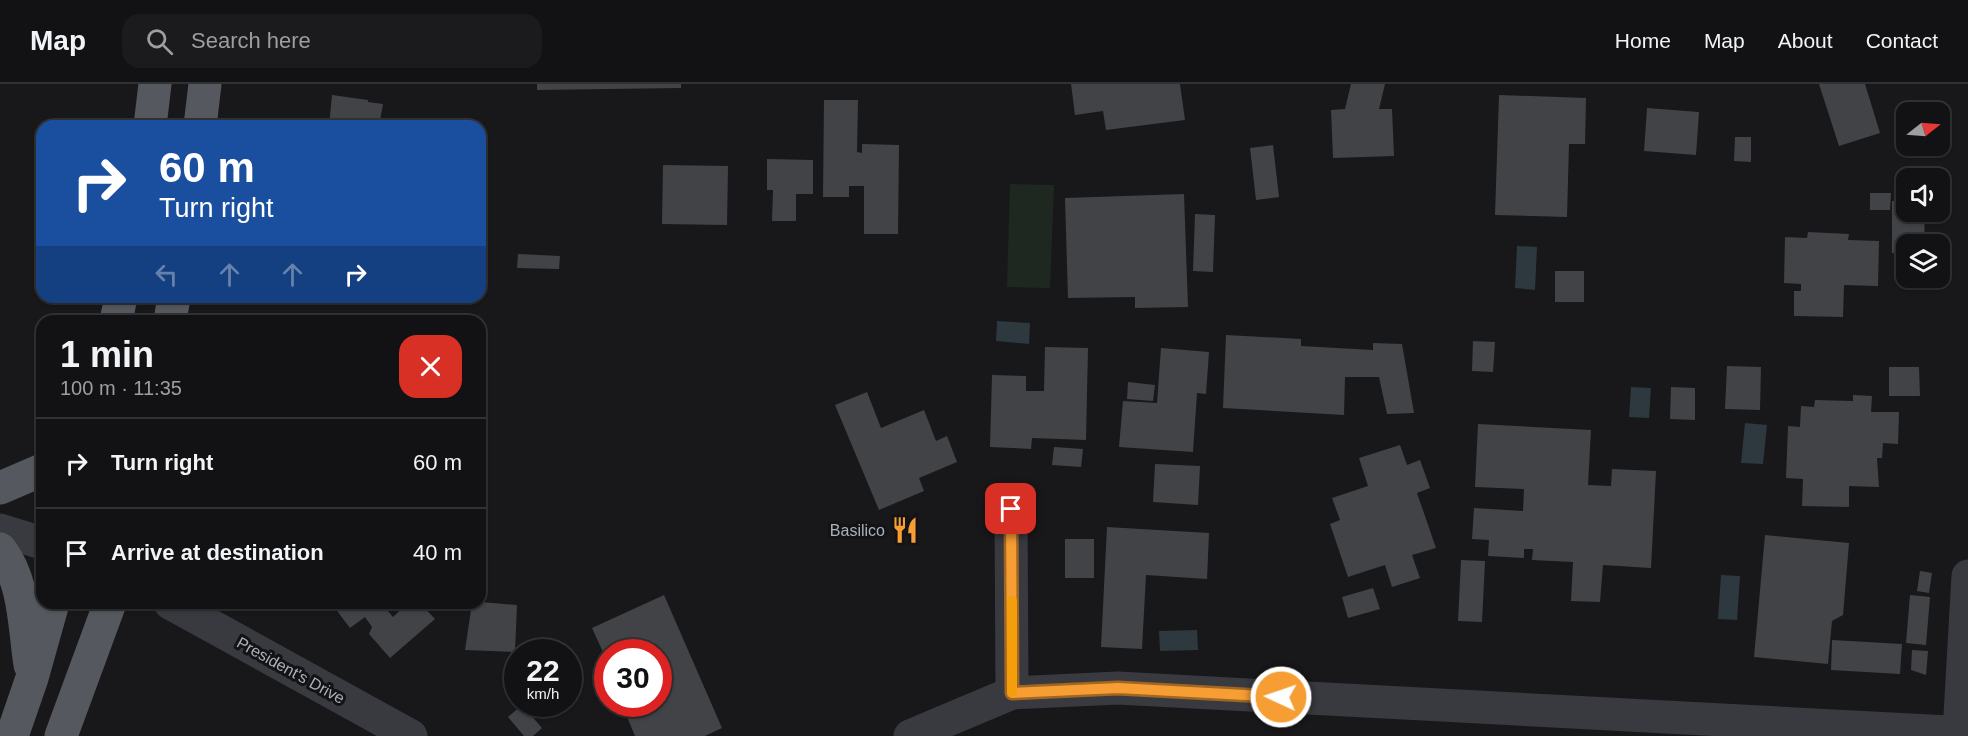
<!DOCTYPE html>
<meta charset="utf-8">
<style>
:root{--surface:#121214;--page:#1b1b1d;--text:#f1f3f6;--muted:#9c9ea0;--line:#313234}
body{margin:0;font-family:Helvetica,sans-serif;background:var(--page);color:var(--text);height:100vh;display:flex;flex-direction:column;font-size:22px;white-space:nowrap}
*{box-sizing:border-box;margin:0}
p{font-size:20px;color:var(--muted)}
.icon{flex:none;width:33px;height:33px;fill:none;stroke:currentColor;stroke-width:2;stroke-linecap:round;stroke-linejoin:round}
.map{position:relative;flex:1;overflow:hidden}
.side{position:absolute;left:36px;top:231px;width:450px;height:294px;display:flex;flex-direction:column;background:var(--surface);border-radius:18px;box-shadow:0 2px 4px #0004,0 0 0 2px var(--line)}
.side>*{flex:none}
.banner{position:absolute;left:36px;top:36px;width:450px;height:183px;border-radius:18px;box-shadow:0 2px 4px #0004,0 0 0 2px var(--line);background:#1a4fa0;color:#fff;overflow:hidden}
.needle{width:39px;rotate:73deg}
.fabs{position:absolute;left:1896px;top:18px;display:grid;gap:12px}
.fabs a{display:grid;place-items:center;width:54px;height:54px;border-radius:12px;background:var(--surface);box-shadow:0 2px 4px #0004,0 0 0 2px var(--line);font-size:30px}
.speed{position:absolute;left:504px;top:555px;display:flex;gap:12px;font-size:30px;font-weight:700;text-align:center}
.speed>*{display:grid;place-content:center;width:78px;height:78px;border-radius:50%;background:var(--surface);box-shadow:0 2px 4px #0004,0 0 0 2px var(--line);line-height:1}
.speed small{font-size:15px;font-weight:400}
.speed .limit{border:9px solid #d22;background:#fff;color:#111}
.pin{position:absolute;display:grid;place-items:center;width:51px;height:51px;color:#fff;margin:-26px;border-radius:12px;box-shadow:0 3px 9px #0006}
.me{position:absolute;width:66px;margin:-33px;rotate:273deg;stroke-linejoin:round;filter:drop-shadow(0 0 4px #0008)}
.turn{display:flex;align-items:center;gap:21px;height:126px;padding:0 24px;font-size:27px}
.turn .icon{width:78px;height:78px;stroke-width:2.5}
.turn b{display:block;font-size:42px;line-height:51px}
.lanes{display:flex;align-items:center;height:57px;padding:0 24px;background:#0003;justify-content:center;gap:30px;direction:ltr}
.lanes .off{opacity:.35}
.round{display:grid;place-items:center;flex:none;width:63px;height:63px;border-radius:18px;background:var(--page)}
.overview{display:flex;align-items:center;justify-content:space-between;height:102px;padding:0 24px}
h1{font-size:36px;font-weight:700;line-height:45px}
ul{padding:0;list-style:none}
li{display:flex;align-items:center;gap:18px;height:90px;padding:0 24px;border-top:2px solid var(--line)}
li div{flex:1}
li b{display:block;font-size:22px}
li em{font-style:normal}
header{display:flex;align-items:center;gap:36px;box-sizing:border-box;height:84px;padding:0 30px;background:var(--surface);border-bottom:2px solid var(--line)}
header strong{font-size:28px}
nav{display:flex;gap:33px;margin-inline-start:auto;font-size:21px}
.search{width:420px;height:54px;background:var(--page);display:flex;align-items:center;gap:15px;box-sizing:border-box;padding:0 21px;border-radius:18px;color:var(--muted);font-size:22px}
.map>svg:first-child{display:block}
.green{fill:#1f2820}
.water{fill:#2d393e}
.building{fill:#424347}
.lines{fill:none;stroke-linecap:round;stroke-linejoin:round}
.minor{stroke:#393a3f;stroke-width:33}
.major{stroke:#55585e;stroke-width:33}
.route-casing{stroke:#a06622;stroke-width:15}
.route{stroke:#f69d34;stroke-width:10}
.slow{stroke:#f59e0b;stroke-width:10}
.labels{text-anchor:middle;stroke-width:6;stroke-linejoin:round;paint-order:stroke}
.poi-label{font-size:16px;fill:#aab1ba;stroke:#131315;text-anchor:end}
.street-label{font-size:16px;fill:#aab1ba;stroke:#131315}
</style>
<header>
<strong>Map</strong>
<div class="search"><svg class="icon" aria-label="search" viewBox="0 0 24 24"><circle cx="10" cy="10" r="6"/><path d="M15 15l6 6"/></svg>Search here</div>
<nav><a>Home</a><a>Map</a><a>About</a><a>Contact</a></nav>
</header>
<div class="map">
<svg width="1968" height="652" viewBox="0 0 1968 652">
<rect width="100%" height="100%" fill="#18181a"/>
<path class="green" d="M1010 100 1054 101 1050 204 1007 203Z"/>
<path class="water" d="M1517 162 1537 163 1535 206 1515 204Z
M997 237 1030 239 1029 260 996 257Z
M1631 303 1651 304 1649 334 1629 333Z
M1745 339 1767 341 1763 380 1741 379Z
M1721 491 1740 492 1737 536 1718 535Z
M1197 546 1198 566 1160 567 1159 547Z"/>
<path class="building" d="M537 0H681V4L537 6Z
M1071 0H1180L1185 36 1106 46 1103 27 1075 31Z
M1351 0H1385L1379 25H1392L1394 72 1333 74 1331 26 1345 25Z
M1819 0H1865L1880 49 1839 62Z
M332 11 368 16V18L383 20 379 42H329Z
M1499 11 1586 14 1585 60H1569L1567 133 1495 131Z
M824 16H858L857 68 862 69V60L899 61 898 150H864V102H849V113H823Z
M1647 24 1699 28 1696 71 1644 67Z
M1735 53H1751V78L1734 77Z
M1273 61 1279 113 1256 116 1250 64Z
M767 75 813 76V110H796V137H772L773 106H767Z
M663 81 728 82 727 141 662 140Z
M1870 109H1891L1890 126H1870Z
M1184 110 1188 223 1135 224V213L1068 214 1065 114Z
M1892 117H1906V128H1925L1924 160H1906V170L1892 169Z
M1195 130 1215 131 1213 188 1193 187Z
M1808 148 1849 150 1848 156 1879 157 1878 202 1844 201 1843 233 1794 232V207H1801V200L1784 199 1785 153 1807 154Z
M518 170 560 172 559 185 517 184Z
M1555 187H1584V218H1555Z
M1226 251 1301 255V262L1373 266V259L1402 260 1414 329 1387 330 1379 293H1345L1344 331 1223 324Z
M1473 257 1495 258 1493 288 1472 287Z
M1045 263 1088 264 1086 356 1032 354 1031 365 990 363 992 291 1026 292V307H1044Z
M1161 264 1209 268 1206 310 1197 309 1193 368 1119 363 1123 317 1157 319Z
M1727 282 1761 283 1760 326 1725 325Z
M1889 283H1919L1920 312H1889Z
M1128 298 1155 301 1153 317 1127 315Z
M1671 303 1695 304V336L1670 335Z
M867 308 881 344 924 326 936 357 947 352 957 378 919 394 924 407 879 426 835 321Z
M1853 311 1872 312 1871 328H1899L1898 360 1883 359 1882 374H1877L1879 403 1849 402V423L1802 422 1803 395 1786 394 1788 342 1800 343 1801 322 1814 323 1815 316 1853 317Z
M1478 340 1591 346 1588 401 1611 402 1612 385 1656 387 1651 484 1603 481 1600 518 1571 517 1573 478 1532 476 1533 465H1524V474L1488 472 1489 456 1472 455 1474 424 1523 427 1524 405 1475 403Z
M1400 361 1407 381 1420 376 1430 404 1417 409 1436 464 1412 471 1420 494 1392 503 1385 481 1348 493 1330 440 1340 436 1332 414 1368 402 1359 374Z
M1054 363 1083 365 1081 383 1052 381Z
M1155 380 1200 382 1198 421 1153 418Z
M1107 443 1209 449 1207 495 1146 491 1142 565 1101 563Z
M1765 451 1849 459 1843 531 1832 537 1828 580 1754 573Z
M1065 455H1094V494H1065Z
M1461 476 1485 477 1482 538 1458 537Z
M1920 487 1932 489 1929 509 1917 507Z
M1373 504 1380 525 1348 534 1342 513Z
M664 511 722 644 705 652H635L628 635 654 624 652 620H658V568H629L628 567 624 568H608V579L592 544Z
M1910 511 1930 513 1926 561 1906 559Z
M480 518 517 521 515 568 465 566 472 519Z
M331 519H381L393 533 408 519H420L435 535 390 574 369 550 372 543 365 533 350 544Z
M1832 556 1902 560 1900 590 1831 586Z
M1912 566 1928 567 1926 591 1911 586Z
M522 621 542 644 533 652H524L508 633Z"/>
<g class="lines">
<path class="minor" d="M1011 425 1012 609
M0 446 42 459
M170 519 411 652
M1959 649 1968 492
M910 652 1012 609 1118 604 1968 649"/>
<path class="major" d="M150 42 155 0
M200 42 205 0
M116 237 121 213
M170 237 174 213
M0 404 42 386
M0 465C25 497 24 542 30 581
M12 652 32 594 53 519
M61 652 110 519"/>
</g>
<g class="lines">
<defs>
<path id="route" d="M1011 425 1012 609 1118 604 1281 613"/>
</defs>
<use href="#route" class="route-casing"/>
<use href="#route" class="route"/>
<path class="slow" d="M1012 517V608"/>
</g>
<defs>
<symbol id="restaurant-bare" viewBox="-9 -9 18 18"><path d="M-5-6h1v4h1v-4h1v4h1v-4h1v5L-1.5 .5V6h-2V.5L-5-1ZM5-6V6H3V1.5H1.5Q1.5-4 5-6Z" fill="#f69d34" stroke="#131315" stroke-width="2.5" paint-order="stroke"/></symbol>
</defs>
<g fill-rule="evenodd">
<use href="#restaurant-bare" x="886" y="427" width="38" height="38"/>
</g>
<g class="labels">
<g class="poi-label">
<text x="885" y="452">Basilico</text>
</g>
<g class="street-label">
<text transform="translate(291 586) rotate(29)" y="6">President's Drive</text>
</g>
</g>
</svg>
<div class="fabs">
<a><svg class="needle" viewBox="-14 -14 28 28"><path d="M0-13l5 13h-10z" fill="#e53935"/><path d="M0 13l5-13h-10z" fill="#9c9ea0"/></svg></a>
<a><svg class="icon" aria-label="sound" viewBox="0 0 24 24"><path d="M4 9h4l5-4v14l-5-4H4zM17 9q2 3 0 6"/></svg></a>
<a><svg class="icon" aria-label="layers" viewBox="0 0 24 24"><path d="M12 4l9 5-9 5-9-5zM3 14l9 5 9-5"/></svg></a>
</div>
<div class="speed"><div>22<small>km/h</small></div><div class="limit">30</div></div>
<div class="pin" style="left:1011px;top:425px;background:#d93025"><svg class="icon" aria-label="arrive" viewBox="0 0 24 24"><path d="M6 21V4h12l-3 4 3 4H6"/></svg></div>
<svg class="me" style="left:1281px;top:613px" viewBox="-20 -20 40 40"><circle r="17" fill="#f69d34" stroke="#fff" stroke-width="3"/><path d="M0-11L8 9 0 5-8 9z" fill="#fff"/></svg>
<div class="banner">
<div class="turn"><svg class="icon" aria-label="right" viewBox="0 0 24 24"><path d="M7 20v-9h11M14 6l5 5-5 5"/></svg><div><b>60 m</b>Turn right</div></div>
<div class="lanes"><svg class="icon off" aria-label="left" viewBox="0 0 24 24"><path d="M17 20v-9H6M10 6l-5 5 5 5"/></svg><svg class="icon off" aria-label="ahead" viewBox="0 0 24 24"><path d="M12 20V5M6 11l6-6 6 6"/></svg><svg class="icon off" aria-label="ahead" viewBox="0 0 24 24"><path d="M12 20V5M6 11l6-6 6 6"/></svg><svg class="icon" aria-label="right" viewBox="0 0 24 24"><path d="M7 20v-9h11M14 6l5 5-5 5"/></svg></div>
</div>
<section class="side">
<div class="overview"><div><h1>1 min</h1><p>100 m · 11:35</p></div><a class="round" style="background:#d93025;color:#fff"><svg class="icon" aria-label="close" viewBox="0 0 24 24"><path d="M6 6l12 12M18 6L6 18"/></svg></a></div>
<ul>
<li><svg class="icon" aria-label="right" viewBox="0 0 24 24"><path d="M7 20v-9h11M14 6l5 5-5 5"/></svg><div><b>Turn right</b></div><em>60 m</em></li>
<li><svg class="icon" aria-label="arrive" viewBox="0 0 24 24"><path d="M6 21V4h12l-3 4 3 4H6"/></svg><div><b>Arrive at destination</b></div><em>40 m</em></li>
</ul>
</section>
</div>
